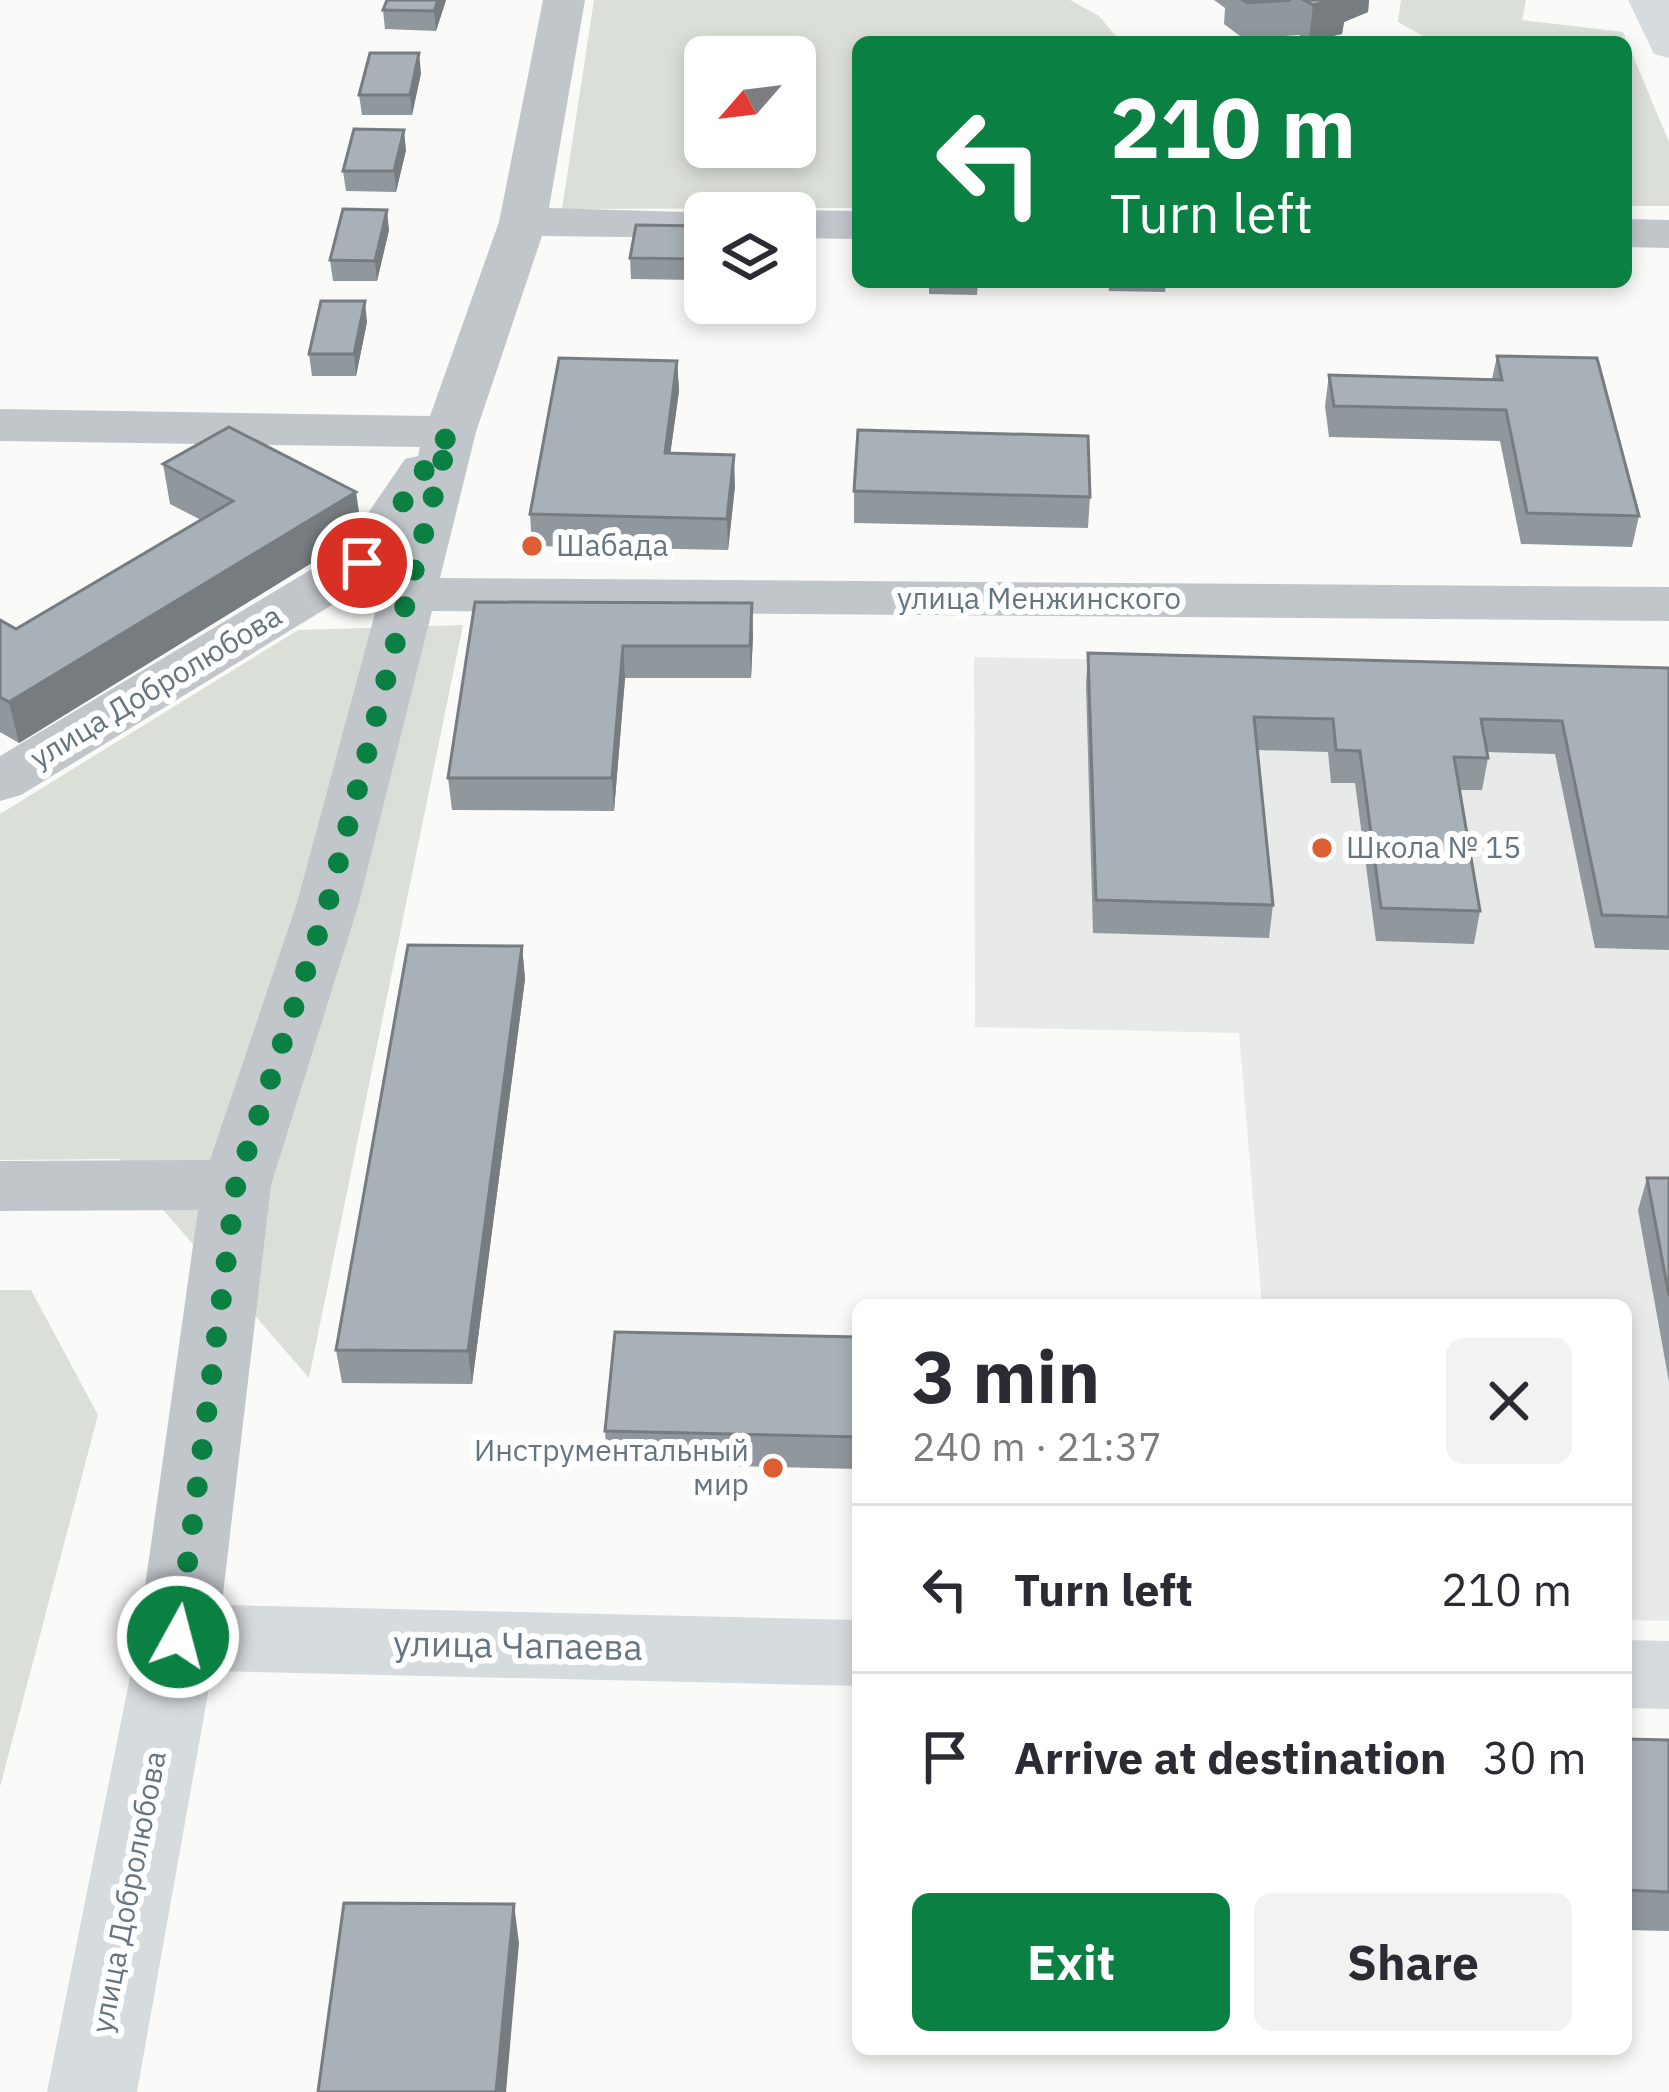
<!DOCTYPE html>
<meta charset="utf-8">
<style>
:root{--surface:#fff;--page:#f2f2f3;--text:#2b2b33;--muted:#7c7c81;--line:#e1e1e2;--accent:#0b8043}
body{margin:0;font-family:"IBM Plex Sans",sans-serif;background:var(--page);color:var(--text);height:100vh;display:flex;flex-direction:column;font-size:45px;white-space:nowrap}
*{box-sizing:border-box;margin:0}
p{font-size:39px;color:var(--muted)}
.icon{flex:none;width:66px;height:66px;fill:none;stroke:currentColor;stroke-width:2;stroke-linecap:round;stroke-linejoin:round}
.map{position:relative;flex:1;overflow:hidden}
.drawer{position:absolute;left:852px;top:1299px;width:780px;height:756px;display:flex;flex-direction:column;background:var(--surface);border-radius:18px;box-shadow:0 6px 18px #0003}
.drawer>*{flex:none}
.guide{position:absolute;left:852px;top:36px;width:780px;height:252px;border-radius:18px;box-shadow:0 6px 18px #0003;background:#0b8043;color:#fff;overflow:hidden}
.needle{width:78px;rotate:242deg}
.fabs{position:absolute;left:684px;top:36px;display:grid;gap:24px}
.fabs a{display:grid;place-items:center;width:132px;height:132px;border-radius:18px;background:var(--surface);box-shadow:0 6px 18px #0003;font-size:60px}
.pin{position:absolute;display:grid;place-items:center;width:102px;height:102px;color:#fff;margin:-51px;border:6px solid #fff;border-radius:50%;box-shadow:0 3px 12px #0007}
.me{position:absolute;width:132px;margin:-66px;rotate:7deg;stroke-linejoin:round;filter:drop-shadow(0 0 9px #0008)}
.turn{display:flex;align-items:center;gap:42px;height:252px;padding:0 60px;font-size:54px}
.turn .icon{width:156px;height:156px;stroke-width:2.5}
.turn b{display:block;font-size:84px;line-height:102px}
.round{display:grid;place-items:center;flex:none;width:126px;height:126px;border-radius:18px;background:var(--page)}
.head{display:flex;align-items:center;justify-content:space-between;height:204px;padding:0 60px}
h1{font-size:72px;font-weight:700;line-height:90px}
.primary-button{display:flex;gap:24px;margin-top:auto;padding:24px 60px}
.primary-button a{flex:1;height:138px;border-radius:18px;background:var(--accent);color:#fff;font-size:48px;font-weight:700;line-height:138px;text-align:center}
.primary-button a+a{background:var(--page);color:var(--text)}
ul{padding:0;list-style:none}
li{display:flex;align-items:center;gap:36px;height:168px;padding:0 60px;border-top:3px solid var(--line)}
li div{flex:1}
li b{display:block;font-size:45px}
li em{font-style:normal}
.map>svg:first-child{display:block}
.built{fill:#e8e9e9}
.green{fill:#dadfd7;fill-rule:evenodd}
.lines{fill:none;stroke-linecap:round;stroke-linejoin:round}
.street{fill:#c1c6ca;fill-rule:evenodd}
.secondary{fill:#d6dbde;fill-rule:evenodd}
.wall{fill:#90989d}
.shaded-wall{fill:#767c80}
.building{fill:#a8b1b7;stroke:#767c80;stroke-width:3}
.route{stroke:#0b8043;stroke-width:21;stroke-dasharray:0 37.8}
.poi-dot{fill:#de5e33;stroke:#fff;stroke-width:4.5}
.labels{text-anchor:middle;stroke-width:12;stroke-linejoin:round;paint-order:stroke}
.poi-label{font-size:30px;fill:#667582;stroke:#fff;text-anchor:start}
.street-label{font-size:30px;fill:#667582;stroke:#fff}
.near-street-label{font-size:36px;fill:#667582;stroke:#fff}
</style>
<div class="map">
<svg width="1669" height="2092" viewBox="0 0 1669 2092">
<rect width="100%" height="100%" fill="#fafaf8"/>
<path class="built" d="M974 657 1669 670V1621L1626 1620V1305H1262L1239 1033 975 1027Z"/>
<path class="green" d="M594 0H1070L1099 16 1121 42H858V208L562 209ZM705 57H795V147H705Z
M1401 0H1526L1522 20 1623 32 1669 142V206H1626V42H1434L1398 22Z
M463 625 309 1378 119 1159 0 1160V814L298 630Z
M0 1290H31L98 1415 0 1787Z"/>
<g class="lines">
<path class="street" d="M543 0H585L549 208 718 213H705V238L542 236 476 432 440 578 1669 587V621L432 611 359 903 271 1185 218 1637 206 1660 178 1670 150 1660 138 1637 198 1210 0 1211V1161L210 1160 297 903 388 565 381 575 21 795 0 801V756L342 551 405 459 418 456 420 447 0 441V409L430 416 499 222Z
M795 210 858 211V239L795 238V213H782Z
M1626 219 1669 220V248L1626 247Z"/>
<path class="secondary" d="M1628 0H1669V58L1654 54Z
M178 1604 858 1620V1686L212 1671 137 2092H47L138 1637 150 1614Z
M1626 1640 1669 1641V1709L1626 1708Z"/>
</g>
<path class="wall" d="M446 0 436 31 385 29 383 10Z
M1214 0H1369L1368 12 1344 22 1342 34 1309 41 1299 35 1244 39 1224 24 1225 8Z
M421 73 412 115H362L359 95Z
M406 150 396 192 346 191 343 171Z
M389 230 377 281H333L330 260Z
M702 247 698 280 631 279 630 258Z
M929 282H978L977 295 929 294Z
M1108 282H1166L1165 292 1109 291Z
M367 322 356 376H312L309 354Z
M1497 356 1639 516 1632 547 1521 544 1500 441 1329 437 1325 406 1329 375 1492 379Z
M677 361 679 391 670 454 735 486 728 550 532 546 530 514Z
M163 464 362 532 19 743 0 732V620L16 629 201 520 170 504Z
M854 491 1090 497 1088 528 854 523Z
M475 602 753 635 751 678H625L614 811 452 810 448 778Z
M1088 653 1669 668V950L1595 948 1555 754 1487 752 1488 758 1482 790H1460L1480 911 1474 944 1376 941 1355 783H1331L1328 752 1258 750 1273 905 1269 938 1093 933 1086 685Z
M522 946 525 979 472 1384 342 1383 336 1350Z
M1647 1178H1669V1382L1638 1210Z
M858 1337V1469L607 1463 605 1431Z
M1626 1739 1669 1740V1931L1626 1930Z
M1138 2049H1182L1181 2054Z"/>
<path class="shaded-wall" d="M438 0H446L436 31 434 11Z
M1337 0H1369L1368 12 1344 22 1342 34 1309 41 1313 5Z
M419 53 421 73 412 115 410 95Z
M404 130 406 150 396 192 394 171Z
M387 210 389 230 377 281 375 261Z
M702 226V247L698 280 697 259Z
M365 301 367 322 356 376 354 354Z
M677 361 679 391 666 485 665 453Z
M734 455 735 486 728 550 727 519Z
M356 492 362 532 19 743 9 702Z
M752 603 753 635 751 678 750 646Z
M623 646 625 678 614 811 612 778Z
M522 946 525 979 472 1384 468 1351Z
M514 1904 519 1943 506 2092H496Z"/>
<path class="building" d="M387 0H438L434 11 383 10Z
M1243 0H1291L1248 3Z
M1304 0H1337L1313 5Z
M370 53H419L410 95H359Z
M354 129 404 130 394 171H343Z
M343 209 387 210 375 261 330 260Z
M636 225 702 226 697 259 630 258Z
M321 301H365L354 354H309Z
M1497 356 1597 358 1639 516 1527 513 1506 410 1334 406 1329 375 1502 380Z
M559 358 677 361 665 453 734 455 727 519 530 514Z
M229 427 356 492 9 702 0 697V620L16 629 233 501 163 464Z
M858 430 1088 436 1090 497 854 491Z
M475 602 752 603 750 646H623L612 778H448Z
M1088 653 1669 668V917L1602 915 1562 721 1481 719 1488 758 1454 757 1480 911 1381 908 1360 751 1336 750 1333 719 1254 717 1273 905 1096 900Z
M408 945 522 946 468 1351 336 1350Z
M1647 1178H1669V1296Z
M615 1332 858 1337V1437L605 1431Z
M1626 1739 1669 1740V1892L1626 1890Z
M344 1903 514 1904 496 2092H318Z"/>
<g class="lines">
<path class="route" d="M178 1637 236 1185 328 903 450 432 362 563"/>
</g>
<g class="poi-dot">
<circle cx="532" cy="546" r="12"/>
<circle cx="1322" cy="848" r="12"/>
<circle cx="773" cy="1468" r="12"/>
</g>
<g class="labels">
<g class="poi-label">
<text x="556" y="556">Шабада</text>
<text x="1346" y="858">Школа № 15</text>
<text x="749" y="1461" text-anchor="end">Инструментальный<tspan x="749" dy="34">мир</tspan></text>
</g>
<g class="street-label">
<text x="1039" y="609">улица Менжинского</text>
<text transform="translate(156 687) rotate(-31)" y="10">улица Добролюбова</text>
<text transform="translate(129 1892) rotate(-79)" y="10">улица Добролюбова</text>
</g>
<g class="near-street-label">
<text transform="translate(518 1645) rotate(1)" y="13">улица Чапаева</text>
</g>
</g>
</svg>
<div class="fabs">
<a><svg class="needle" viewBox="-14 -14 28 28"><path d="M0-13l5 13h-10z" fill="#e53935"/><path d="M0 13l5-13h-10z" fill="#7c7c81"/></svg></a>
<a><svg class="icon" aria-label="layers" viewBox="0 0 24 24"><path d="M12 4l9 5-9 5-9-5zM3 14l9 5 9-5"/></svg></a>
</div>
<div class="pin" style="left:362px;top:563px;background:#d93025"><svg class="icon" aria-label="arrive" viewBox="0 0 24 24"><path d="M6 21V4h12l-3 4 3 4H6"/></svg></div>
<svg class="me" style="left:178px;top:1637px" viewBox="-20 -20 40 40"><circle r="17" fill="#0b8043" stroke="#fff" stroke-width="3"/><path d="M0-11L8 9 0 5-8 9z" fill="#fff"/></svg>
<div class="guide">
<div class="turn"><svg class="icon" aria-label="left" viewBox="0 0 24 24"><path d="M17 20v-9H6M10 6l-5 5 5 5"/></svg><div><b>210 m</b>Turn left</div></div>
</div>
<section class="drawer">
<div class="head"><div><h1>3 min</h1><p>240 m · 21:37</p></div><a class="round"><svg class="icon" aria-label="close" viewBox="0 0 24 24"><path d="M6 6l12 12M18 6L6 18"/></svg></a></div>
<ul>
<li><svg class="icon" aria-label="left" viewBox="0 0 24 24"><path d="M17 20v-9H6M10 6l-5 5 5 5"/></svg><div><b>Turn left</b></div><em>210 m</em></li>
<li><svg class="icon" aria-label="arrive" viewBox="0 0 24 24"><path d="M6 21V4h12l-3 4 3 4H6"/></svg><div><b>Arrive at destination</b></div><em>30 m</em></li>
</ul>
<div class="primary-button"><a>Exit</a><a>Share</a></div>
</section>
</div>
